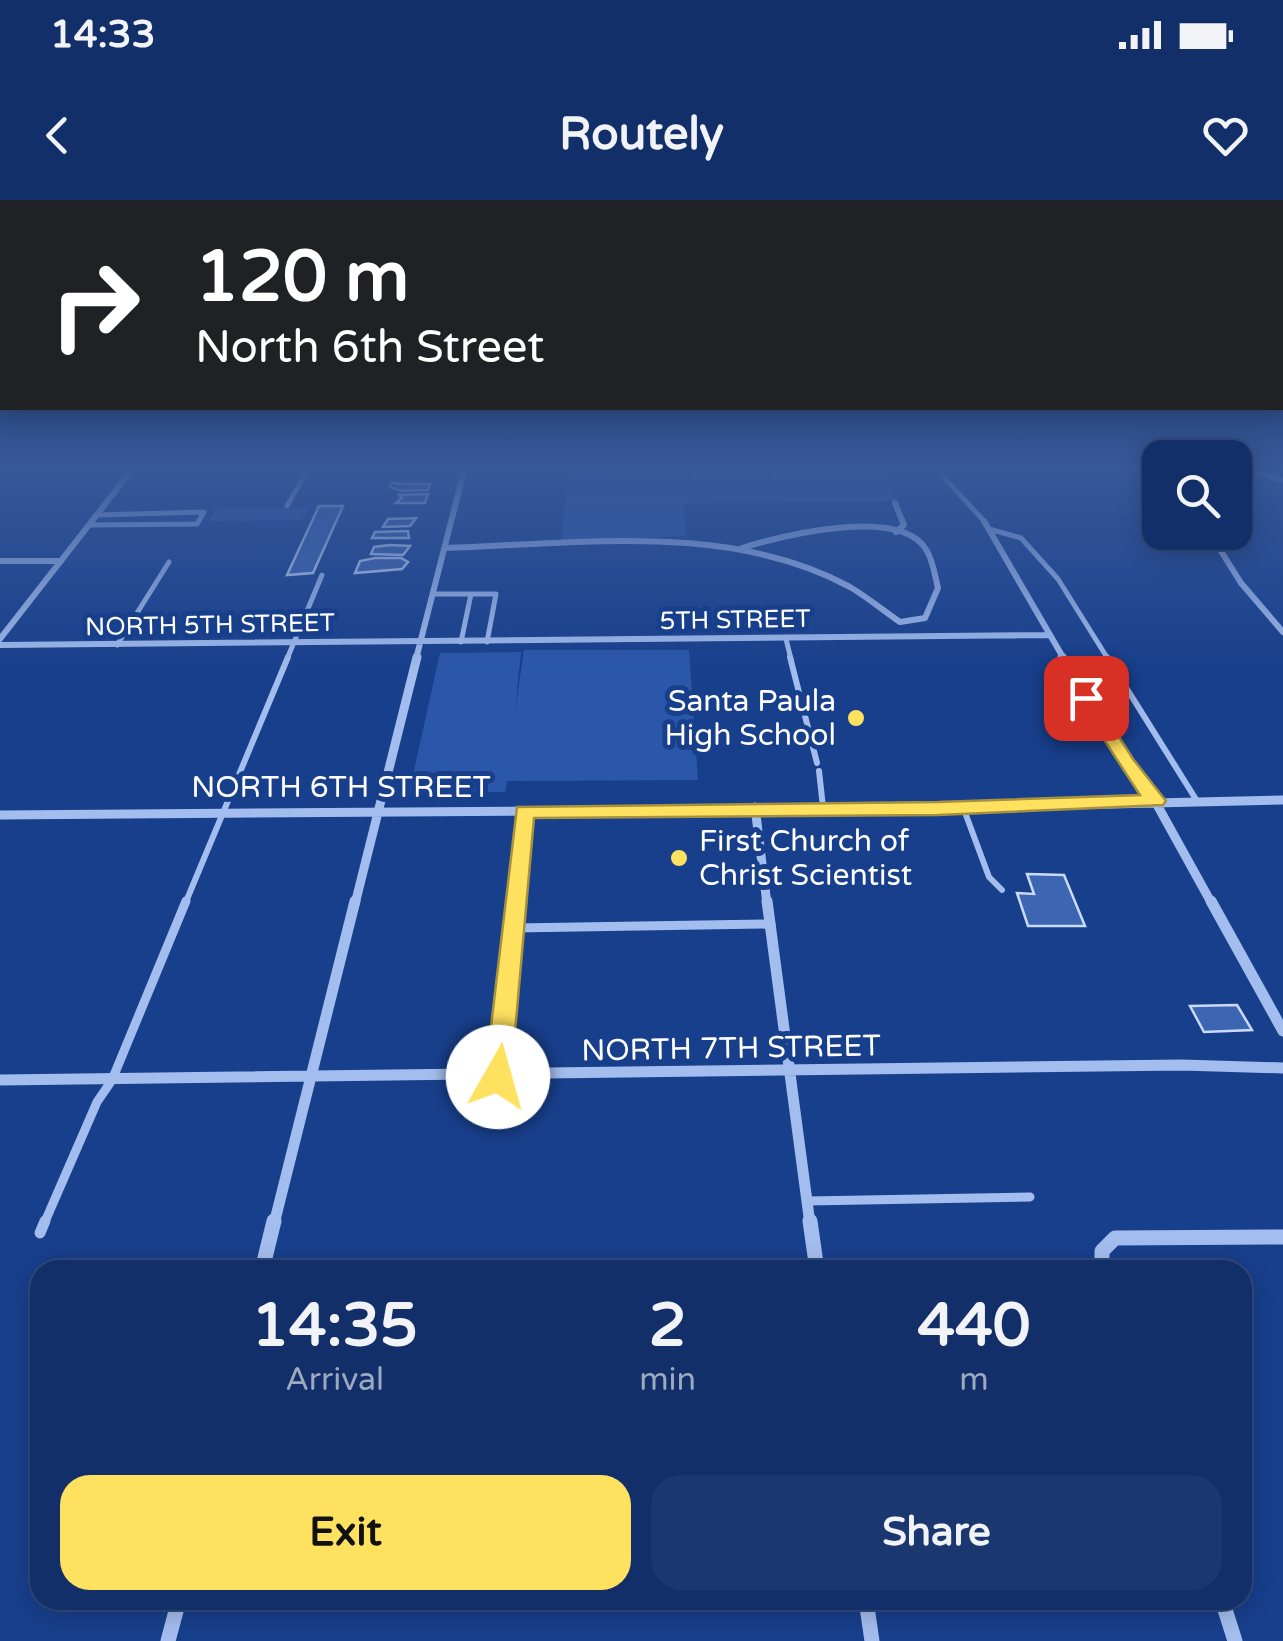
<!DOCTYPE html>
<style>
:root{--surface:#122f69;--page:#1b376f;--text:#f1f3f6;--muted:#9ca9c0;--line:#314a7d;--accent:#ffe160}
body{margin:0;font-family:"Varela Round",sans-serif;background:var(--page);color:var(--text);height:100vh;display:flex;flex-direction:column;font-size:38px;white-space:nowrap}
*{box-sizing:border-box;margin:0}
p{font-size:32px;color:var(--muted)}
.icon{flex:none;width:55px;height:55px;fill:none;stroke:currentColor;stroke-width:2;stroke-linecap:round;stroke-linejoin:round}
.map{position:relative;flex:1;overflow:hidden}
.side{position:absolute;left:30px;top:1060px;width:1222px;height:350px;display:flex;flex-direction:column;background:var(--surface);border-radius:30px;box-shadow:0 5px 25px #0003,0 0 0 2px var(--line)}
.side>*{flex:none}
.top-card{position:absolute;left:0px;top:0px;width:1285px;height:210px;box-shadow:0 5px 25px #0003,0 0 0 2px var(--line);background:#202124;color:#fff;overflow:hidden}
.buttons{position:absolute;left:1142px;top:240px;display:grid;gap:20px}
.buttons a{display:grid;place-items:center;width:110px;height:110px;border-radius:20px;background:var(--surface);box-shadow:0 5px 25px #0003,0 0 0 2px var(--line);font-size:50px}
.pin{position:absolute;display:grid;place-items:center;width:85px;height:85px;color:#fff;margin:-42px;border-radius:20px;box-shadow:0 5px 15px #0006}
.me{position:absolute;width:110px;margin:-55px;rotate:7deg;stroke-linejoin:round;filter:drop-shadow(0 0 8px #0008)}
.turn{display:flex;align-items:center;gap:35px;height:210px;padding:0 30px;font-size:45px}
.turn .icon{width:130px;height:130px;stroke-width:2.5}
.turn b{display:block;font-size:70px;line-height:85px}
.eta{display:flex;justify-content:space-evenly;align-items:center;height:170px;text-align:center}
.eta b{font-size:60px;font-weight:800;line-height:70px}
.primary-button{display:flex;gap:20px;margin-top:auto;padding:20px 30px}
.primary-button a{flex:1;height:115px;border-radius:30px;background:var(--accent);color:#111;font-size:40px;font-weight:800;line-height:115px;text-align:center}
.primary-button a+a{background:var(--page);color:var(--text)}
.status{display:flex;justify-content:space-between;align-items:center;height:70px;padding:0 50px;background:var(--surface);direction:ltr}
.status svg{height:28px;fill:currentColor}
header{display:flex;justify-content:space-between;align-items:center;height:130px;padding:0 30px;background:var(--surface);font-size:45px;font-weight:800}
.map>svg:first-child{display:block}
.green{fill:#2b57aa}
.building{fill:#3c65b2;stroke:#c9dafa;stroke-width:2.5}
.lines{fill:none;stroke-linecap:round;stroke-linejoin:round}
.path{stroke:#a3bdee;stroke-width:2.5;stroke-dasharray:4 5;stroke-linecap:butt}
.service-far3{stroke:#a3bdee;stroke-width:5}
.service-far2{stroke:#a3bdee;stroke-width:6}
.service-far1{stroke:#a3bdee;stroke-width:9}
.service{stroke:#a3bdee;stroke-width:11}
.minor-far3{stroke:#a3bdee;stroke-width:6}
.minor-far2{stroke:#a3bdee;stroke-width:9}
.minor-far1{stroke:#a3bdee;stroke-width:11}
.minor{stroke:#a3bdee;stroke-width:15}
.route{fill:#ffe160;stroke:#a6923e;stroke-width:2.5}
.poi-dot{fill:#ffe160;stroke:#183f8c;stroke-width:4}
.labels{text-anchor:middle;stroke-width:10;stroke-linejoin:round;paint-order:stroke}
.far-street-label{font-size:25px;fill:#fff;stroke:#183f8c}
.poi-label{font-size:30px;fill:#fff;stroke:#183f8c;text-anchor:end}
.street-label{font-size:30px;fill:#fff;stroke:#183f8c}
</style>
<div class="status"><b>14:33</b><svg viewBox="0 0 49 12"><path d="M0 12V9h3v3zM5 12V6h3v6zM10 12V3h3v9zM15 12V0h3v12zM26 1h20v11H26zM47 4h2v5h-2z"/></svg></div>
<header><svg class="icon" aria-label="back" viewBox="0 0 24 24"><path d="M15 5l-7 7 7 7"/></svg>Routely<svg class="icon" aria-label="heart" viewBox="0 0 24 24"><path d="M12 20l-8-8c-3-5 5-10 8-4 3-6 11-1 8 4z"/></svg></header>
<div class="map">
<svg width="1283" height="1441" viewBox="0 0 1283 1441">
<rect width="100%" height="100%" fill="#183f8c"/>
<path class="green" d="M568 271H883L897 301 683 304 686 336 561 341Z
M309 308 302 320 209 321 216 309Z
M524 450H689L698 580 507 581 505 592 409 593 440 453 521 452 515 511Z"/>
<path class="building" d="M391 283 405 284H430L428 290 402 291 390 287Z
M428 294 425 303H396L402 298 399 295Z
M319 306H343L313 373 287 375Z
M416 318 410 326 383 327 388 319Z
M408 331 409 338H372L375 332Z
M390 345 410 346 403 355 371 354 374 347Z
M375 358H401L408 362 402 369 355 373 360 361Z
M1027 674 1064 675 1085 726H1028L1017 693 1034 694Z
M1237 805 1252 830 1204 832 1190 806Z"/>
<g class="lines">
<path class="path" d="M593 271 623 276 804 275 826 271"/>
<path class="service-far3" d="M938 271 984 321
M287 306 307 271
M88 325 197 324 204 312 96 315
M989 329 1021 338 1058 379 1108 459
M435 394H496L487 442
M786 439 791 459
M461 442 471 394
M117 445 169 362
M287 459 322 375"/>
<path class="service-far2" d="M790 457 817 563
M1107 457 1197 601
M819 571 823 607
M963 607 989 677 1002 690
M185 704 288 457
M516 704 525 611"/>
<path class="service-far1" d="M515 728 771 724
M498 875 516 701
M807 1001 1030 997
M44 1024 97 902 112 880 186 701"/>
<path class="service" d="M40 1033 45 1021"/>
<path class="minor-far3" d="M1152 271 1160 279
M1252 271 1283 280
M1235 279 1251 271
M895 303 904 325 896 332
M984 321 1064 459
M1209 332 1241 383 1283 432
M445 348C577 344 729 321 850 387 867 397 884 411 900 422L925 418 938 388C935 376 933 361 927 351 902 305 781 336 742 348
M0 361H61
M0 439 131 271
M0 445 1049 435
M416 459 464 271"/>
<path class="minor-far2" d="M1062 457 1102 525 1155 601 1212 704
M755 607 767 704
M0 615 938 608 1283 600
M355 704 417 457"/>
<path class="minor-far1" d="M767 701 810 1024
M1211 701 1283 831
M0 880 1182 865 1283 868
M274 1024 355 701"/>
<path class="minor" d="M810 1021 817 1070
M262 1070 274 1021
M1102 1070V1051L1115 1038 1283 1037
M866 1400 872 1441
M1222 1400 1235 1441
M168 1441 179 1400"/>
</g>
<linearGradient id="sky" x2="0" y2="1"><stop stop-color="#0d234d"/><stop offset="0.57" stop-color="#375899"/><stop offset="1" stop-color="#375899" stop-opacity="0"/></linearGradient>
<rect width="1283" height="473" fill="url(#sky)"/>
<path class="route" d="M1086 492 1092 494 1133 559 1166 601 1163 605 938 615 534 618 511 877 507 885 498 888 489 885 485 877 517 607 938 602 1140 595 1077 498Z"/>
<g class="poi-dot">
<circle cx="856" cy="518" r="10"/>
<circle cx="679" cy="658" r="10"/>
</g>
<g class="labels">
<g class="far-street-label">
<text transform="translate(735 419) rotate(-1)" y="9">5TH STREET</text>
<text transform="translate(210 424) rotate(-1)" y="9">NORTH 5TH STREET</text>
</g>
<g class="poi-label">
<text x="836" y="511">Santa Paula<tspan x="836" dy="34">High School</tspan></text>
<text x="699" y="651" text-anchor="start">First Church of<tspan x="699" dy="34">Christ Scientist</tspan></text>
</g>
<g class="street-label">
<text x="341" y="597">NORTH 6TH STREET</text>
<text transform="translate(731 848) rotate(-1)" y="10">NORTH 7TH STREET</text>
</g>
</g>
</svg>
<div class="buttons">
<a><svg class="icon" aria-label="search" viewBox="0 0 24 24"><circle cx="10" cy="10" r="6"/><path d="M15 15l6 6"/></svg></a>
</div>
<div class="pin" style="left:1086px;top:498px;background:#d93025"><svg class="icon" aria-label="arrive" viewBox="0 0 24 24"><path d="M6 21V4h12l-3 4 3 4H6"/></svg></div>
<svg class="me" style="left:498px;top:877px" viewBox="-20 -20 40 40"><circle r="19" fill="#fff"/><path d="M0-13L10 11 0 6-10 11z" fill="#ffe160"/></svg>
<div class="top-card">
<div class="turn"><svg class="icon" aria-label="right" viewBox="0 0 24 24"><path d="M7 20v-9h11M14 6l5 5-5 5"/></svg><div><b>120 m</b>North 6th Street</div></div>
</div>
<section class="side">
<div class="eta">
<div><b>14:35</b><p>Arrival</p></div>
<div><b>2</b><p>min</p></div>
<div><b>440</b><p>m</p></div>
</div>
<div class="primary-button"><a>Exit</a><a>Share</a></div>
</section>
</div>
